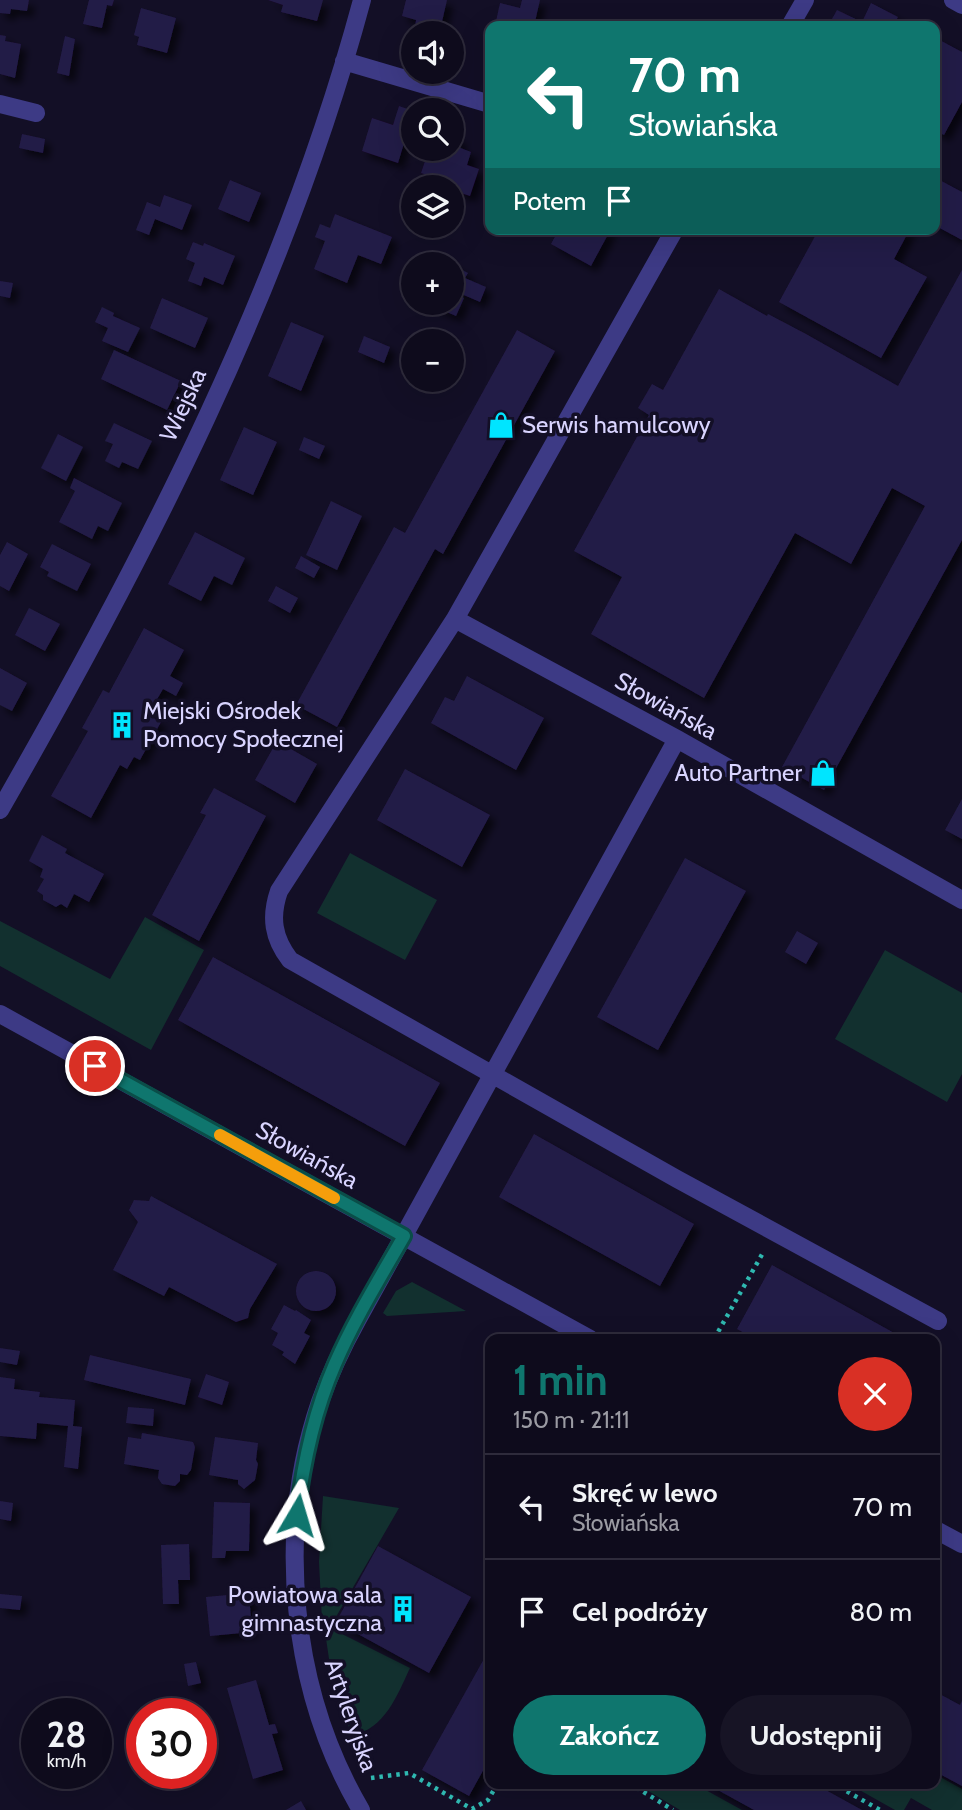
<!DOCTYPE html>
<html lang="pl">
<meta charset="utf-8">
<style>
:root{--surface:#0e0b1c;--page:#171425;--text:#f1f3f6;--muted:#9b9ba3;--line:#2e2b3b;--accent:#0f766e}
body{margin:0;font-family:Cabin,sans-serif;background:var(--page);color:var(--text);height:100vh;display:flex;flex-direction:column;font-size:26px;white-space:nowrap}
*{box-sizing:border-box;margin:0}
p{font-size:23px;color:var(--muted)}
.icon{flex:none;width:38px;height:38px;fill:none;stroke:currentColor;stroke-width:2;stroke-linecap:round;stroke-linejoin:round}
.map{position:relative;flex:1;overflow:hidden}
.sheet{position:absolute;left:485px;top:1334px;width:455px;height:455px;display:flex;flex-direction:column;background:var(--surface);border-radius:14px;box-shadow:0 7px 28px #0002,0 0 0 2px var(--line)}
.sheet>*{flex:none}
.guide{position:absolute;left:485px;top:21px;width:455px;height:214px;border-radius:14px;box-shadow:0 7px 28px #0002,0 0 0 2px var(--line);background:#0f766e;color:#fff;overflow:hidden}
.tools{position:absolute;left:401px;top:21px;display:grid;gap:14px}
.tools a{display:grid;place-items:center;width:63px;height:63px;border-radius:50%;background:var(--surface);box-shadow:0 7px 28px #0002,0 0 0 2px var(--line);font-size:35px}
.speed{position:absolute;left:21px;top:1698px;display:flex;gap:14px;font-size:35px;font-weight:700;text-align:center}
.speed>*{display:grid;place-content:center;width:91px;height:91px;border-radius:50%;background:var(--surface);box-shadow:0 7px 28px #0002,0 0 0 2px var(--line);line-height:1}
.speed small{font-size:18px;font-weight:400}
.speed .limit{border:10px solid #d22;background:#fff;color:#111}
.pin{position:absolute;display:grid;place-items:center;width:60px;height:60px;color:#fff;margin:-30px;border:4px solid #fff;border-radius:50%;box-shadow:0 2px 7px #0007}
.me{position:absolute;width:77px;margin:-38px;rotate:7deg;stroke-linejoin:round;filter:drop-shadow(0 0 5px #0008)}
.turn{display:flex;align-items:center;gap:24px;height:147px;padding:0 28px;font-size:32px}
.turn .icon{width:91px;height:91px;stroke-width:2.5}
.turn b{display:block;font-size:49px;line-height:60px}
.then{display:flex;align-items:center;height:66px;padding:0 28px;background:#0003;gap:14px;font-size:26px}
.round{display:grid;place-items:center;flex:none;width:74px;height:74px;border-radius:37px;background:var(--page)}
.head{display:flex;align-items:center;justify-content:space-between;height:119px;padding:0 28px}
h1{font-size:42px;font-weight:700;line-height:52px;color:var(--accent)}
.primary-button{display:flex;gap:14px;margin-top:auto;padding:14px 28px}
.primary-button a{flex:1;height:80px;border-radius:42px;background:var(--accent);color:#fff;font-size:28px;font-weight:700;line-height:80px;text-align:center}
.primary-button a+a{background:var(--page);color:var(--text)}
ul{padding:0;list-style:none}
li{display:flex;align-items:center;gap:21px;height:105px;padding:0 28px;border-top:2px solid var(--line)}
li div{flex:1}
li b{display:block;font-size:26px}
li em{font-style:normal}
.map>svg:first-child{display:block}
.green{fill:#12302f}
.building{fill:#241b47;filter:url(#shadow)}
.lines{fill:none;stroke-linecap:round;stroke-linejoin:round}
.path{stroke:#2fb8b0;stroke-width:4.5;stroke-dasharray:3.5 5;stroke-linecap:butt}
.minor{stroke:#3d3a85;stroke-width:18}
.route-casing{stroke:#0a4d48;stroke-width:18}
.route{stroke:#0f766e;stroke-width:12}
.slow{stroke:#f59e0b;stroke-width:12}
.labels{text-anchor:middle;stroke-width:7;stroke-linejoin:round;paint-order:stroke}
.street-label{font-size:24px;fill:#d9d4ff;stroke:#130f26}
.poi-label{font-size:24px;fill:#d9d4ff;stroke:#130f26;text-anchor:start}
</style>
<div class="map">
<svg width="962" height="1810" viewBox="0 0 962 1810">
<defs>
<filter id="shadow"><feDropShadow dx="6" dy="6" stdDeviation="3.5" flood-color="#0009"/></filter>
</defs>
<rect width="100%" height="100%" fill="#130f26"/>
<path class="green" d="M350 853 437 900 405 960 317 913Z
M145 917 204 950 151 1050 0 966V921L110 979Z
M885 950 962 993V1074L947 1102 835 1039Z
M412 1282 466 1311 387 1316 383 1313 396 1291Z
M323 1496 399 1508 333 1622 322 1621 319 1562Z
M324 1625 410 1668C396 1698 386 1726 352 1737L332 1679Z
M935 1774 962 1789V1810H932L911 1798 904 1810H895L847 1783H934Z
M635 1783H693L742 1810H680Z"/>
<path class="building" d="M0 0H29L27 11 11 9 10 14 0 13Z
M89 0H114L112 6 107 5 102 28 83 24Z
M268 0H323L317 21 281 12 283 5Z
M406 0H447L441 26 426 22 424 29 415 27 416 20 402 16Z
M522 0H540L534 26H495L500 3 520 8Z
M871 3 898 17 893 26H828L837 10 862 22Z
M141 8 176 18 167 53 137 45 139 37 134 35Z
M576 21 592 25V26H575Z
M0 35 6 36 5 41 21 44 15 78 0 74Z
M65 36 75 39 69 76 57 73Z
M934 37 962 52V102L944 135 934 130Z
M399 106 413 111V114L398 163 362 151 372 118 393 125Z
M22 134 45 139 43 153 19 148Z
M452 136 461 139 458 147 471 152 467 165 479 169 470 196 458 192 459 186 421 173 429 149H452Z
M934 177 962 192V240L934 225Z
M230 180 261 193 249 222 218 209Z
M164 195 192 205 182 230 155 219 149 235 136 230 147 202 160 207Z
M335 214 392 237 381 264 358 255 347 283 314 269 325 241 315 237 320 224 330 228Z
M559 229H611L591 266 551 244Z
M819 229H910L894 259 927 277 881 358 779 302Z
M193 242 203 246 204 243 235 256 223 285 204 277 201 286 188 281 195 263 186 259Z
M452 265 468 273 465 278 486 287 480 302 452 290Z
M962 270V540L824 790 782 767 925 506 892 488 851 564 795 533 704 698 591 634 622 577 574 551 649 415 638 408 652 384 663 390 719 289 767 316 768 314 806 334 898 386Z
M0 281 13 283 10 298 0 296Z
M452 293 464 298 456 316 435 307 437 303H452Z
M162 298 208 318 195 348 150 328Z
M102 307 114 313 113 316 140 328 128 352 102 341 108 328 95 322Z
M291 322 324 336 301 391 268 376Z
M517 330 555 351 443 554 435 549 337 727 296 705 394 527 405 533Z
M364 336 390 347 384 363 358 352Z
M114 350 181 381 167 410 101 379Z
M114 423 152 441 138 469 122 462 119 468 105 461 113 444 105 441Z
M244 427 277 442 253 495 220 480Z
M58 434 83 447 66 481 41 468Z
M304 437 325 446 319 459 299 450Z
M74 478 122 503 108 531 98 526 92 539 59 522 75 491 70 488Z
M331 501 362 516 337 570 306 555Z
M195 532 245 558 232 585 214 576 201 601 168 584Z
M7 542 28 554 9 591 0 586V555Z
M52 544 91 564 77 591 47 576 49 572 40 567Z
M301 556 320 567 314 578 295 568Z
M276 586 298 598 290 613 268 601Z
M29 608 60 624 45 651 15 635Z
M144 628 184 650 170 676 183 683 176 696 163 689 148 715 161 722 140 760 134 757 127 769 120 765 91 818 51 796 88 731 82 728 103 690 109 693Z
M0 668 27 683 12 711 0 705Z
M467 676 544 718 516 770 431 723 445 697 454 701Z
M277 741 317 764 295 803 255 780Z
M405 769 490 815 462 867 377 820Z
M214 788 266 816 199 941 152 915 206 815 200 813Z
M962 799V839L945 830Z
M42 835 67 849 65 853 104 874 89 902 74 894 67 908 61 904 56 907 43 900V895L37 891 44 879 40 877 43 869 29 861Z
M685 858 746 891 658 1050 597 1017Z
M797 931 818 943 806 964 785 952Z
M213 957 440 1083 405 1146 178 1020Z
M534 1134 694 1224 660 1286 499 1197Z
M151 1196 277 1264 250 1309 248 1318 236 1322 169 1287 164 1296 113 1270 138 1222 129 1210 134 1200 149 1201Z
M772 1265 851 1309 905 1339H755L737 1329Z
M296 1291a20 20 0 1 1 40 0a20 20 0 1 1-40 0Z
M284 1305 295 1311 296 1310 311 1320 304 1333 310 1336 295 1364 282 1355 284 1352 272 1345 278 1333 271 1329Z
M0 1348 20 1351 17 1365 0 1362Z
M90 1355 191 1379 185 1405 84 1380Z
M206 1374 229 1382 222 1405 198 1397Z
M0 1377 15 1379 14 1389 40 1392 39 1397 75 1400 73 1426 82 1427 78 1469 64 1467 68 1426 37 1423 36 1439 0 1436Z
M128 1407 154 1409 153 1426 126 1423Z
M142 1433 193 1442 195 1447 191 1470 187 1475 180 1474V1481L175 1486 162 1484 158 1478 159 1470 124 1464 128 1437 141 1439Z
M215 1437 258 1443 256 1460 258 1464 255 1480 244 1489 238 1484V1480L209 1475Z
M0 1501 13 1503 11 1521 0 1519Z
M214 1502 250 1503 249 1551H226L225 1558H212Z
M189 1544 190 1580H178L179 1604H163L161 1545Z
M378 1546 471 1597 429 1673 336 1622Z
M249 1593 252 1632 210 1636 206 1597Z
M0 1594 22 1596 20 1610 0 1608Z
M490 1648V1758L469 1796 422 1770Z
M196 1662 201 1683 188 1686 184 1664Z
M256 1680 269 1725 275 1724 278 1733 272 1734 283 1770 253 1779 227 1688Z
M934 1691 960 1705 962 1701V1786L934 1771Z
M705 1783H813L862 1810H754Z
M301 1801 306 1810H286Z"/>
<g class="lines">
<path class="path" d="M714 1339 764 1251
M371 1778 409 1773 472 1809 488 1800 498 1783
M629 1783 673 1810
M832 1783 880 1810"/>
<path class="minor" d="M953 0 962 5
M790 26 805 0
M344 61 490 104
M0 104 36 113
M675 229 455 619 279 891C270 917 273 938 290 960L677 1179 938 1321
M455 619 677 739 962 900
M0 810C147 554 285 286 362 0
M0 1014 590 1339
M934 1529 962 1544
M361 1810C291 1691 275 1533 320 1402 330 1373 343 1346 358 1319L677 739"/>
</g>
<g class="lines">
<defs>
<path id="route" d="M95 1066 404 1236C380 1278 354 1320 335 1364 314 1412 303 1464 297 1515"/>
</defs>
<use href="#route" class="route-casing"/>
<use href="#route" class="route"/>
<path class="slow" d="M220 1135 334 1198"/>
</g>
<defs>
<symbol id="shop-bare" viewBox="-9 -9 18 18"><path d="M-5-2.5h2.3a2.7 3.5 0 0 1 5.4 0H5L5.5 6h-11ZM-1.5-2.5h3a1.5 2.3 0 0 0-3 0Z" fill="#00e5ff" stroke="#130f26" stroke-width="2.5" paint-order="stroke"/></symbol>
<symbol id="building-bare" viewBox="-9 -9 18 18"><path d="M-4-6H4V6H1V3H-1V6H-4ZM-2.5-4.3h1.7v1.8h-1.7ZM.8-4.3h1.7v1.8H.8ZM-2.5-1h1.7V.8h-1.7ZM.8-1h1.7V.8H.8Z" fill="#00e5ff" stroke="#130f26" stroke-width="2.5" paint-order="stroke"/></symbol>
</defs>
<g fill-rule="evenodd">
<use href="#shop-bare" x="482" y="406" width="38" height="38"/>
<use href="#building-bare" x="103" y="706" width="38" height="38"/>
<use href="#shop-bare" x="804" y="754" width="38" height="38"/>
<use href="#building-bare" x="384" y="1590" width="38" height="38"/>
</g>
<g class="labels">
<g class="street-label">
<text transform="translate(183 405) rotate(-65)" y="8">Wiejska</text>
<text transform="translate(666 706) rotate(29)" y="8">Słowiańska</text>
<text transform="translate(307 1155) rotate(29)" y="8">Słowiańska</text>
<text transform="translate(351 1715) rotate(71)" y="8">Artyleryjska</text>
</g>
<g class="poi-label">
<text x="522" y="433">Serwis hamulcowy</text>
<text x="143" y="719">Miejski Ośrodek<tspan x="143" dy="28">Pomocy Społecznej</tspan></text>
<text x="802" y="781" text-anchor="end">Auto Partner</text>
<text x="382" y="1603" text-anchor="end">Powiatowa sala<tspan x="382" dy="28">gimnastyczna</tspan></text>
</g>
</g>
</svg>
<div class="tools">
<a><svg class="icon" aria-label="sound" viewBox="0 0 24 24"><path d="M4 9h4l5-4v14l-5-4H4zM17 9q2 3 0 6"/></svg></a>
<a><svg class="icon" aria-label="search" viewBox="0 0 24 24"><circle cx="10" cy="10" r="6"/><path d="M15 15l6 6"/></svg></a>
<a><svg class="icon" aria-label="layers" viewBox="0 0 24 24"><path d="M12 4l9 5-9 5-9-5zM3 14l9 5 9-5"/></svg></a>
<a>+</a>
<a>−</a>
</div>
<div class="speed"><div>28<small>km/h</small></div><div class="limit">30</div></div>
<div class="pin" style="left:95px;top:1066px;background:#d93025"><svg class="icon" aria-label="arrive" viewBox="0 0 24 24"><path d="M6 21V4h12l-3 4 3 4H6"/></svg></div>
<svg class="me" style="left:297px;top:1515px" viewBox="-20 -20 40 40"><path d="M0-17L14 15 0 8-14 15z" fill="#0f766e" stroke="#fff" stroke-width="4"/></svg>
<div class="guide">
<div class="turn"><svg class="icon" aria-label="left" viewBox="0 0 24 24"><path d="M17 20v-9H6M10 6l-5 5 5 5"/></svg><div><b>70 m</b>Słowiańska</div></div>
<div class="then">Potem<svg class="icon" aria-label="arrive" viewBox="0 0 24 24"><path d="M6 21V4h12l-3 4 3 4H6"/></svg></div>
</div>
<section class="sheet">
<div class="head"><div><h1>1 min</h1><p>150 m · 21:11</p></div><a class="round" style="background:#d93025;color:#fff"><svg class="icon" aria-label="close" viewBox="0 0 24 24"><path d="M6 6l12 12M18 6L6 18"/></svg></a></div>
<ul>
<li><svg class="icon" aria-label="left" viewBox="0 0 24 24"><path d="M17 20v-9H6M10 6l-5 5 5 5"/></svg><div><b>Skręć w lewo</b><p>Słowiańska</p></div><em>70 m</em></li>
<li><svg class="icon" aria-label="arrive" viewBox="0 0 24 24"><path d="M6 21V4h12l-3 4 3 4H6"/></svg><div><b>Cel podróży</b></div><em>80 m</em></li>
</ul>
<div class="primary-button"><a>Zakończ</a><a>Udostępnij</a></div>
</section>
</div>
